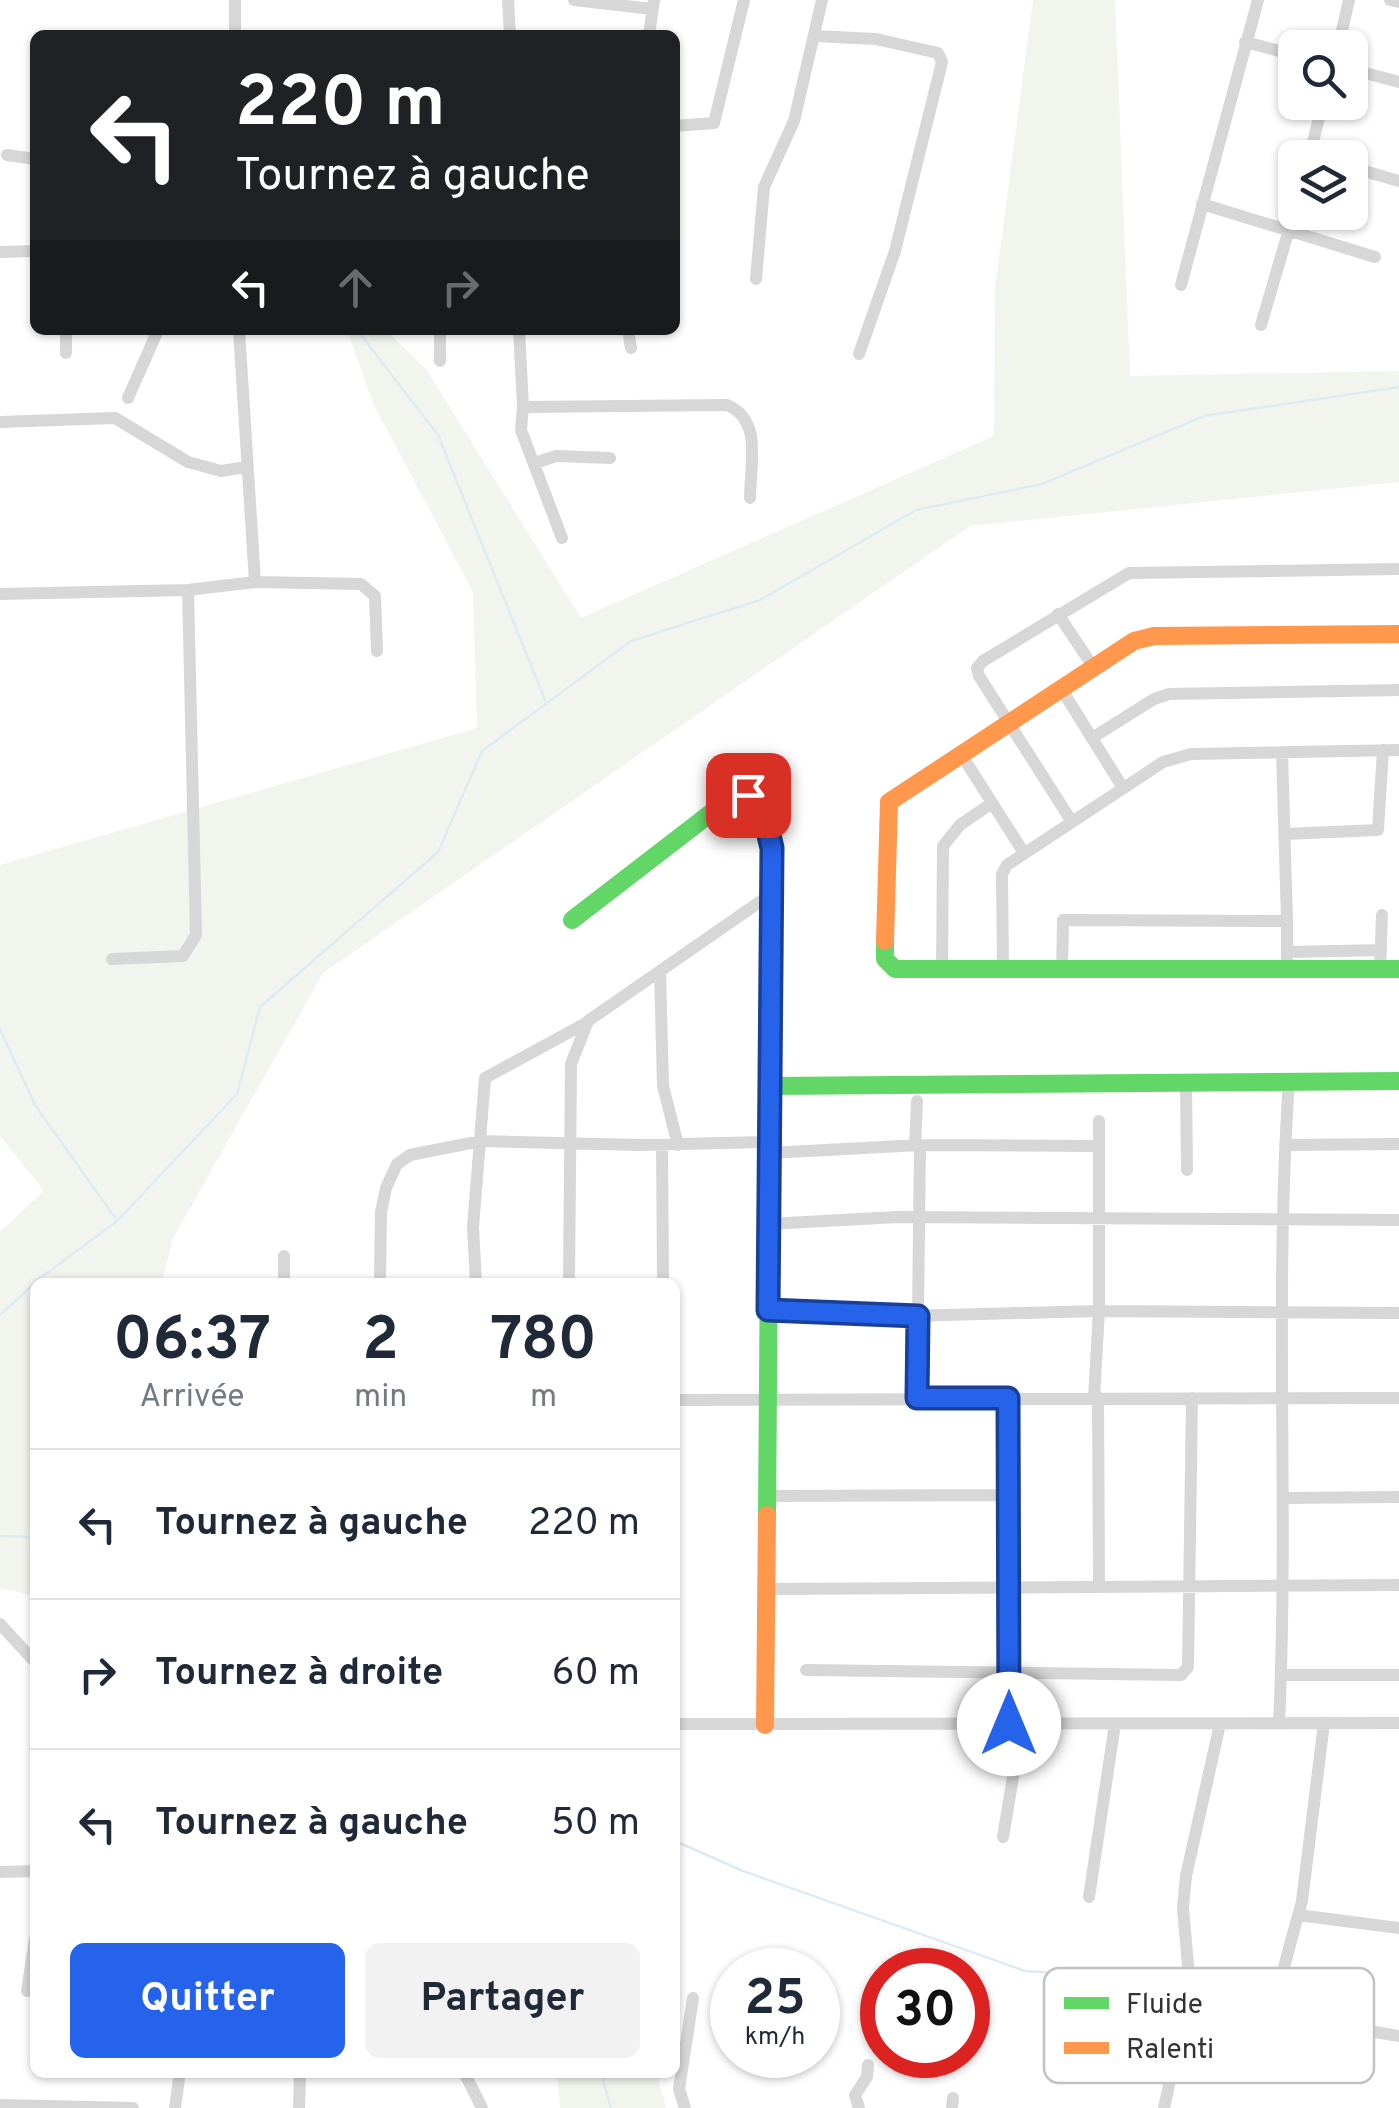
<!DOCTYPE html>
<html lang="fr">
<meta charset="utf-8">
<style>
:root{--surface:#fff;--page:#f2f2f3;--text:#1f2937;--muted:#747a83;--line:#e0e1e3;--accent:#2563eb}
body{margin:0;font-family:Overpass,sans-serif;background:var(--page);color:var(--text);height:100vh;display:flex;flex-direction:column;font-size:38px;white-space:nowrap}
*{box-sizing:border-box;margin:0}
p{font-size:32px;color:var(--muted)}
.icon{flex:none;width:55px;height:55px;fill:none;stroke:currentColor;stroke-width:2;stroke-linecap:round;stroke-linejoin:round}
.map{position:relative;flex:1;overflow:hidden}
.panel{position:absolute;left:30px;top:1278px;width:650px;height:800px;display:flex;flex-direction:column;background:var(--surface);border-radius:15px;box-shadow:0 2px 8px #0004}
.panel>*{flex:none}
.top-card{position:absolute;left:30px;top:30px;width:650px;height:305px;border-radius:15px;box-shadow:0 2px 8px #0004;background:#202124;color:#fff;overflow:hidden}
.fabs{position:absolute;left:1278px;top:30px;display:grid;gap:20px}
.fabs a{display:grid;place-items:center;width:90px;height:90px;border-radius:15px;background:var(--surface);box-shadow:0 2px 8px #0004;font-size:50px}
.speed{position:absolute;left:710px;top:1948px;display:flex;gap:20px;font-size:50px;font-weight:700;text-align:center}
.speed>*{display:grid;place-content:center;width:130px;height:130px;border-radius:50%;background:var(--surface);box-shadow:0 2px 8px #0004;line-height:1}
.speed small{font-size:25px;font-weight:400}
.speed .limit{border:15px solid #d22;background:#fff;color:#111}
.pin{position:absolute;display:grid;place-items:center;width:85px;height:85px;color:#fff;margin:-42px;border-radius:20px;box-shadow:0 5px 15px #0006}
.me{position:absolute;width:110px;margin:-55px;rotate:0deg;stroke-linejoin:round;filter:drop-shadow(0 0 8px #0008)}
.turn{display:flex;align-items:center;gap:35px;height:210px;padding:0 40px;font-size:45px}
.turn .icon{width:130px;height:130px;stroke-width:2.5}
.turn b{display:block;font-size:70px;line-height:85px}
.lanes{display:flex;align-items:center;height:95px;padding:0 40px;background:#0003;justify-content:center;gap:50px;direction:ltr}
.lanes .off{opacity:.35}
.eta{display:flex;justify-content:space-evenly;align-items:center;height:170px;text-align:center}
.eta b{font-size:60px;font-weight:700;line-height:70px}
.action{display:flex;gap:20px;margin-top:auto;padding:20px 40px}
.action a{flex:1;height:115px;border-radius:15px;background:var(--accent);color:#fff;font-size:40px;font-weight:700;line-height:115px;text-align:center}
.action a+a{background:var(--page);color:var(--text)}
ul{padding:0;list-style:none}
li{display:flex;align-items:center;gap:30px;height:150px;padding:0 40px;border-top:2px solid var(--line)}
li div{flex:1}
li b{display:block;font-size:38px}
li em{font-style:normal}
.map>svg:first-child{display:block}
.green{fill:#f1f5ed}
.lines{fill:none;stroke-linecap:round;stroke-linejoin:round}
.stream{stroke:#ddebf3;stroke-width:2.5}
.street{stroke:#d7d7d7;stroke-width:12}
.fast{stroke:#63d668;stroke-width:18}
.slow{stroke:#ff974d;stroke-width:18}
.route-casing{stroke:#184099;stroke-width:25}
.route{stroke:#2563eb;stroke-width:18}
.key{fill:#fff;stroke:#c2c2c2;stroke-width:2.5}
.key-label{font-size:28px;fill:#333}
</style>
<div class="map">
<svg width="1399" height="2108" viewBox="0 0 1399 2108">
<rect width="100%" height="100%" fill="#fff"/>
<path class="green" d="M1033 0H1115L1130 376 1399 371V482L970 526 323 973 173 1238 162 1282H35V1596L0 1588V1232L44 1191 0 1136V865L477 728 473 592 374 405 347 330H386L426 369 581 618 994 436 995 288Z
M557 2073H656L666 2108H560Z"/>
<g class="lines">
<path class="stream" d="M357 330 438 435 545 700
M0 1029 35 1105 116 1219
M35 1282 117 1221 237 1094 260 1007 438 852 482 751 631 641 760 600 916 510 1042 484 1204 416 1399 387
M0 1315 34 1284
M0 1536 35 1537
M675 1841 743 1871 1025 1971 1146 1978
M601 2072 611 2108"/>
<path class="street" d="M508 0 510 35
M574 0 652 9
M1390 0 1399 2
M235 35V0
M649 35 654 0
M815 36 876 39 938 53 942 62 895 251 859 354
M1245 42 1295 55
M1338 48 1349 0
M1350 69 1399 82
M675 126 714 123 744 0
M7 155 35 159
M1309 158 1323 102
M1350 167 1399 181
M1202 204 1375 257
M0 252 35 251
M756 279 764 187 794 121 822 0
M1181 285 1258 0
M1261 325 1295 209
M66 330V353
M239 330 255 582
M440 330V361
M519 330 523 407 727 405C763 420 750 464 750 498
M628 330 631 348
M128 398 158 330
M523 407 521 430 562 538
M0 422 115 418 188 462 221 471 247 467
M535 463 556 456 610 458
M0 594 188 590
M1058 614 1094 668
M1062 690 1123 788
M1092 738 1154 699 1169 694 1399 690
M961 754 1024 853
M1072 822 979 676 977 668 983 661 1129 573 1399 569
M1285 834 1378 830 1383 750
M1287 921V960
M1288 952 1381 950
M112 959 183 956 196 935 188 590 255 582 361 584 375 596 377 651
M1003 969 1002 874 1007 865 1163 762 1191 754 1399 750
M1380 969 1382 915
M942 970 943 846 960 825 992 803
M1062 970 1063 920 1287 921 1282 752
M660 971 663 1086 678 1145
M1186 1084 1187 1170
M662 1145 663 1282
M1285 1145 1399 1144
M915 1146 917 1101
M769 1153 920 1145 1098 1146
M768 1224 898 1217 1399 1220
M284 1256V1282
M380 1282 381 1212 386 1188 397 1164 410 1155 481 1141 639 1145 769 1142
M476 1282 473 1227 485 1078 588 1022
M569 1282 571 1064 588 1021 771 894
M768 1310 870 1317 1099 1311 1399 1313
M1094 1397 1099 1311V1121
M1098 1397 1099 1585
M917 1398 920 1145
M1008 1398 1009 1723
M675 1400 1399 1398
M766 1496 1009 1495
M1284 1498 1399 1497
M767 1589 1399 1585
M0 1624 35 1662
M806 1670 1181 1675 1188 1667 1192 1398
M1281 1675H1399
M1279 1723C1289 1510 1274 1296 1289 1082
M677 1724 1399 1723
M1003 1837 1022 1723
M0 1872 35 1871
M1089 1897 1115 1724
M1298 1915 1399 1928
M35 1939 27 1991 35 1990
M1190 1988 1204 1994 1284 2007 1278 1989 1302 1901 1324 1723
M1284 2007 1334 2025 1399 2036
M464 2072 482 2108
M0 2105 133 2108
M175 2108 180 2072
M299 2108 300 2072
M685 2108 679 2089 693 1998
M859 2108 855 2095 867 2077 868 2065
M952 2108 953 2098
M1164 2108 1190 1988 1183 1908 1186 1876 1220 1724"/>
<path class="fast" d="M572 920 720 806 748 795 757 799 772 848 767 1515
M885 941V959L895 969H1399
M769 1086 1399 1081"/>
<path class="slow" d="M885 941 889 802 1134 641 1154 636 1399 634
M765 1725 767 1515"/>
</g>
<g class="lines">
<defs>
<path id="route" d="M748 795 762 806 772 848 768 1310 918 1316 917 1398H1008L1009 1724"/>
</defs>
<use href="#route" class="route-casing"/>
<use href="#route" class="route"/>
</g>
<rect x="1044" y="1968" width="330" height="115" rx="15" class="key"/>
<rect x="1064" y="1997" width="45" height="12" fill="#63d668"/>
<rect x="1064" y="2042" width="45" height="12" fill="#ff974d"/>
<g class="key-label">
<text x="1126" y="2013">Fluide</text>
<text x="1126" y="2058">Ralenti</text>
</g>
</svg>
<div class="fabs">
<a><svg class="icon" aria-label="search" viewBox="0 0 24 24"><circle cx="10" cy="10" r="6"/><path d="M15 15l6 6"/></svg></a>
<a><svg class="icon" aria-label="layers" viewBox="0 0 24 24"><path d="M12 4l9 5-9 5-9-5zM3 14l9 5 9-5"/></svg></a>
</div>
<div class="speed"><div>25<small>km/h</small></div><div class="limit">30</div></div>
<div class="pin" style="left:748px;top:795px;background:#d93025"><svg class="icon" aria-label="arrive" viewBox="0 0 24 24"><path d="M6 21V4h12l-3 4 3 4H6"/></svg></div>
<svg class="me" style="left:1009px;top:1724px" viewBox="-20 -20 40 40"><circle r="19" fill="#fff"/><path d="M0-13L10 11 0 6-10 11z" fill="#2563eb"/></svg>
<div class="top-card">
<div class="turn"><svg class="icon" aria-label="left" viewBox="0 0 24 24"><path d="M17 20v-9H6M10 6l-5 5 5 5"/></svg><div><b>220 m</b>Tournez à gauche</div></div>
<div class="lanes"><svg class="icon" aria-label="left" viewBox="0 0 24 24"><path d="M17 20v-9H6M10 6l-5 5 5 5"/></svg><svg class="icon off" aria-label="ahead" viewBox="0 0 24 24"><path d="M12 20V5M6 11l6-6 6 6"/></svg><svg class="icon off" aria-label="right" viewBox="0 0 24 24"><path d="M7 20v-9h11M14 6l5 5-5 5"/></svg></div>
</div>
<section class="panel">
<div class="eta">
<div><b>06:37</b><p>Arrivée</p></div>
<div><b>2</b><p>min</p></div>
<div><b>780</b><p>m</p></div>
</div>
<ul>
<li><svg class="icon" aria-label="left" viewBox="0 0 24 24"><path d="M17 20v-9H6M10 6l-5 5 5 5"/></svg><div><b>Tournez à gauche</b></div><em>220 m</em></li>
<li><svg class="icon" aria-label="right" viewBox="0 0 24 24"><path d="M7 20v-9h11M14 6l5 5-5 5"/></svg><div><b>Tournez à droite</b></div><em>60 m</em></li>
<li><svg class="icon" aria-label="left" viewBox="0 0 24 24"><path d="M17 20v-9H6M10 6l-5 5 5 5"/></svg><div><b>Tournez à gauche</b></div><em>50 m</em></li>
</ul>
<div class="action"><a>Quitter</a><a>Partager</a></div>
</section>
</div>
